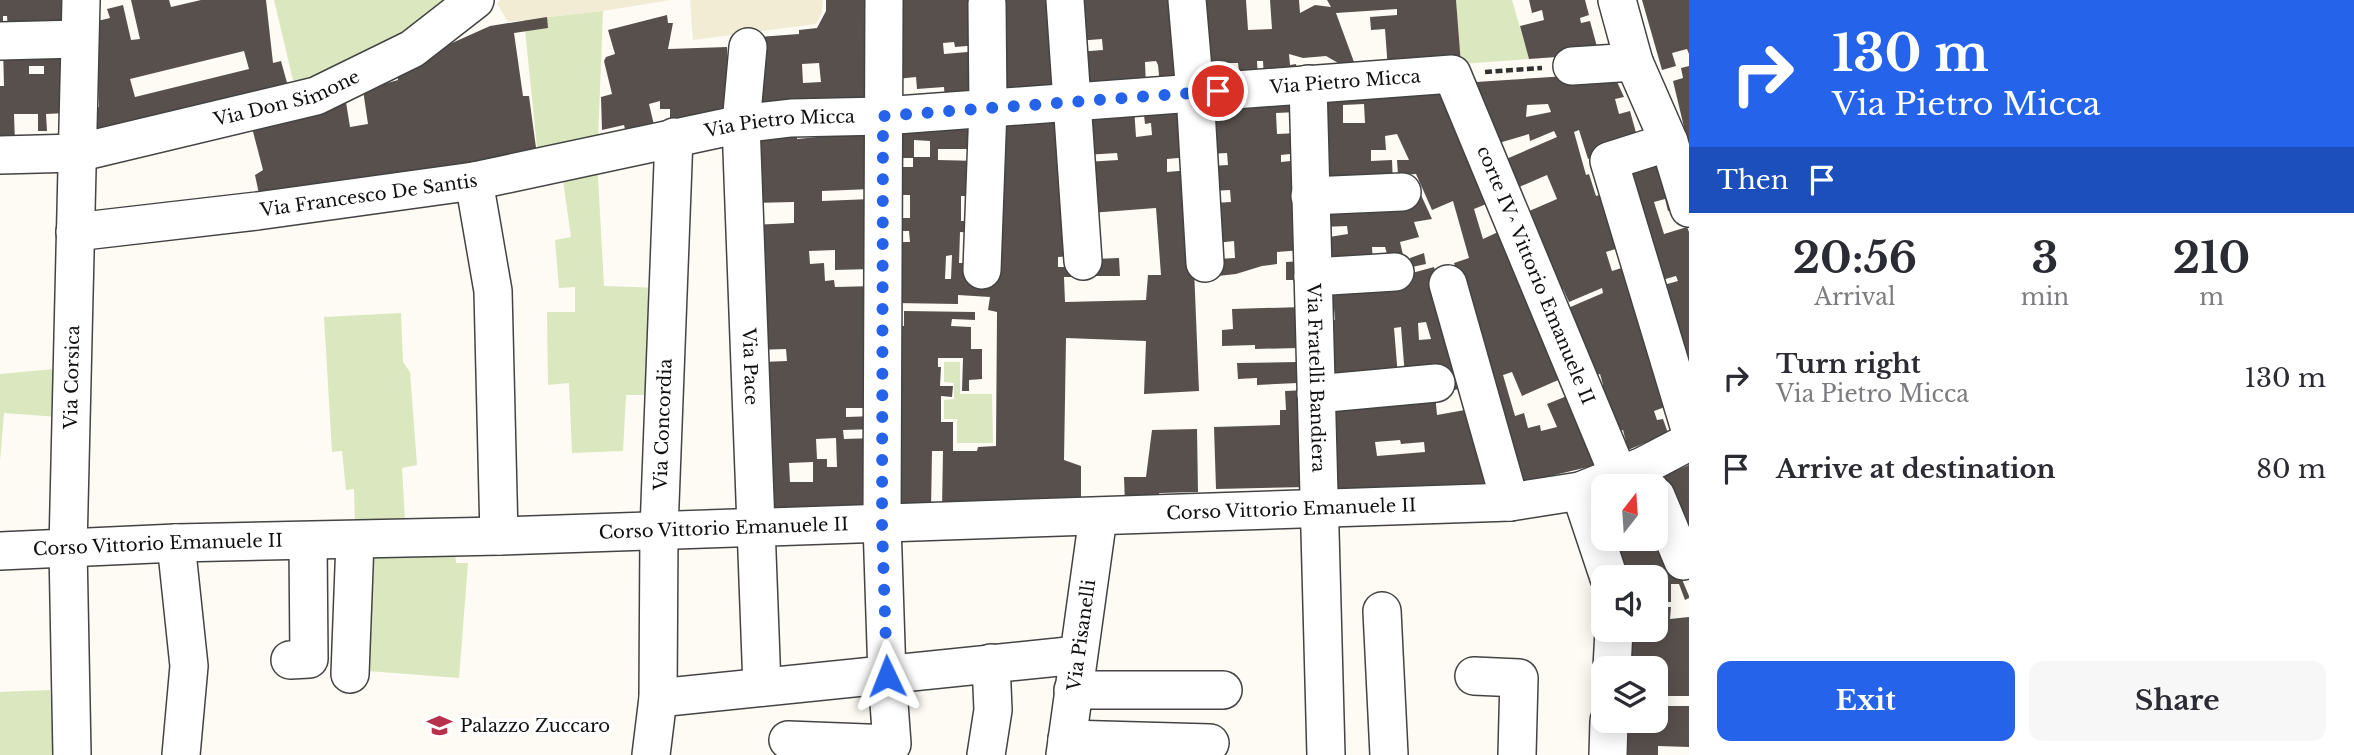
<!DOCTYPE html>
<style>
:root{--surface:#fff;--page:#f7f7f7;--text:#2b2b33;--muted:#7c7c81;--accent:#2563eb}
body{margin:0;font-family:"Libre Baskerville",serif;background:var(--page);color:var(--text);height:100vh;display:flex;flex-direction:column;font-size:26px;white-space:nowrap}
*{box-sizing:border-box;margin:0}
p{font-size:23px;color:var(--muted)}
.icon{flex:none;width:38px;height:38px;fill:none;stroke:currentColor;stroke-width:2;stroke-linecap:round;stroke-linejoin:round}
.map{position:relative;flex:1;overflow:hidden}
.details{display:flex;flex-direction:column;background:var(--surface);width:665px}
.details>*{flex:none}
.top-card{background:#2563eb;color:#fff;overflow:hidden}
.needle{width:46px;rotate:17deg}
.fabs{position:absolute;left:1591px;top:474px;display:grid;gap:14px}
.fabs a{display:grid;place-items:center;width:77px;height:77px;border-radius:14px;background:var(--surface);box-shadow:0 4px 18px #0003;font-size:35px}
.pin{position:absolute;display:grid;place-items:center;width:60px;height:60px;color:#fff;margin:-30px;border:4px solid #fff;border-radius:50%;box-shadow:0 2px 7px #0007}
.me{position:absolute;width:77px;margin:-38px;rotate:358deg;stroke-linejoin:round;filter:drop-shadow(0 0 5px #0008)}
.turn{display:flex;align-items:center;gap:24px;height:147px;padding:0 28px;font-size:32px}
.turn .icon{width:91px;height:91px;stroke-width:2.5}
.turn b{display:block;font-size:49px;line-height:60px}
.then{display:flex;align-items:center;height:66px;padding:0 28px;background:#0003;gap:14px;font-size:26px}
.eta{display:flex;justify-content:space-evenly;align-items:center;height:119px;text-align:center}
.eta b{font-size:42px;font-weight:700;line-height:49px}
.button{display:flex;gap:14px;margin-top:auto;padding:14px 28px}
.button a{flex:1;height:80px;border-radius:14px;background:var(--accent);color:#fff;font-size:28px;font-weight:700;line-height:80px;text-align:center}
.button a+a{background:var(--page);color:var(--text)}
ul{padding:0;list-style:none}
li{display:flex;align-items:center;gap:21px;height:91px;padding:0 28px}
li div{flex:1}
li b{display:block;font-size:26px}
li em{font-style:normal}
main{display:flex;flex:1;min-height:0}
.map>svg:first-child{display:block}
.farmland{fill:#f3ecd5}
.green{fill:#dae7bf}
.building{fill:#58504d;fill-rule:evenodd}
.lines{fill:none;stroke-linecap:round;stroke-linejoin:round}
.minor-casing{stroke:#434343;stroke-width:40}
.path{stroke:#323232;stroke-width:4.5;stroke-dasharray:7 3.5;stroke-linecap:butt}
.minor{stroke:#fff;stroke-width:37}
.route{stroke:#2563eb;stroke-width:12;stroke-dasharray:0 21.6}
.labels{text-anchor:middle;stroke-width:7;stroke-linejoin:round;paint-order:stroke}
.street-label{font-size:18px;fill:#101010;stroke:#fff}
.poi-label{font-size:18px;fill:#101010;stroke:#fff;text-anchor:start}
</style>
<main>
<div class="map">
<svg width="1689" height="755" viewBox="0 0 1689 755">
<rect width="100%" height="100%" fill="#fefbf4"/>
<path class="farmland" d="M500 0H671L603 11 508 22 497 4Z
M690 0H823L822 13 816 24 693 40Z"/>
<path class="green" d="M274 0H451L421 25 321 79 293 80Z
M1456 0H1512L1529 59 1461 64Z
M603 11 598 141 538 157 524 20Z
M597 158 604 286 661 288 659 395H626L623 451 572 453 569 383 548 385 547 312H575V287L559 288 555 240 571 237 561 166Z
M401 313 403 362 410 372 417 465 402 468 405 520 355 523 354 489 346 490 342 451 332 452 324 317Z
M944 362H960V394H992L993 443H957V419H944V400L954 399V383L944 382Z
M65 368 58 417 4 413 0 461V374Z
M455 550 456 563H468L459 678 355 670 364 553Z
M50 690 54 755H0V692Z"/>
<path class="building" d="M0 0H69V29L8 30 7 16H3V30H0Z
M131 0H169L171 7 201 0H266L273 63 281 61 289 90 97 137 95 107H99L98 85H92L89 23 110 18 107 9 123 5 131 40 140 39ZM244 51 249 69 135 97 130 79Z
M826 0H874L872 106 756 115 746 38 799 34V30L817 28 826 11ZM819 63 821 82 803 83 802 64Z
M898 0H981L979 45 955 47 954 42 943 43 944 54 979 51 977 99 945 101 944 87 917 89 916 77 897 79Z
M1001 0H1053L1061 93 997 98Z
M1073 0H1178L1184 84 1160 86 1158 65 1156 61 1145 62 1146 87 1080 92 1077 52 1103 50 1102 39 1076 41Z
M1198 0H1246L1248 30 1272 29 1270 0H1299L1300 13 1315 5 1331 7 1327 0H1456L1461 64 1388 70 1385 29 1371 30 1370 17 1397 15V9L1336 13 1354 62 1340 64 1326 56 1303 58 1289 54 1290 65 1296 64 1297 76 1264 79 1263 61H1257L1258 79 1240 80 1238 63H1227L1228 81 1204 83Z
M1529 0H1585L1589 15 1580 18 1581 23 1590 21 1599 54 1529 59 1520 26 1544 20 1542 10 1532 13Z
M1642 0H1689V54L1687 49 1672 53 1676 66 1662 70Z
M667 15 668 23H673L668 49 727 47 729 117 670 121V109H660V101L649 104 654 125 626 133 624 125 602 130 601 97 612 94 604 61 606 57 615 54 608 30Z
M547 17 548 28 514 33 523 96H529L537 155 259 194 255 175 263 170 251 124 345 96 350 127 368 124 363 90 398 80 396 68 490 26Z
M68 47 67 113 46 114 47 131H38V114H14L15 143H0V86H4L3 48ZM29 66H44V74H29Z
M1689 66V161L1688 144 1673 81 1683 78 1681 68Z
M1613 73 1624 97 1615 99 1619 114 1630 111 1638 140 1588 159 1579 130 1574 132 1586 175 1589 174 1596 196 1612 191 1628 245 1606 252 1612 271 1634 264 1663 361 1651 364 1655 379 1667 376 1665 407 1654 411 1657 420 1663 419 1668 433 1628 450 1623 430 1617 432 1606 396 1598 398 1593 388 1603 385 1600 374 1589 377 1585 368 1594 366 1590 357 1582 361 1561 311 1603 293 1602 288 1569 302 1563 289 1553 293 1520 215 1557 199 1547 175 1510 191 1497 163 1557 137 1554 131 1530 141 1529 134 1492 145 1477 101 1476 82ZM1548 104 1551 112 1526 117 1527 105Z
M1441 85 1491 202 1474 209 1483 239 1498 232 1565 377 1522 396 1512 372 1503 375 1515 416 1524 413 1528 428 1540 425 1541 431 1557 427 1547 404 1572 394 1601 461 1588 467 1512 485 1454 263 1469 258 1453 201 1432 210 1416 174 1398 175 1397 160H1409L1397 134 1385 136 1386 150H1371V161L1392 160 1393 185 1321 187 1319 94ZM1364 104 1365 123H1343V105Z
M1298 95V112L1276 113 1277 134 1299 133V153L1281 155V162L1300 160 1302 250 1277 252V264L1262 266 1236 274 1218 276 1217 259 1235 258 1234 241 1216 243 1212 203 1231 202 1230 190 1212 191 1210 166 1228 165 1227 153 1209 154 1205 102Z
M1186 103 1189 157 1167 159V172L1190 170 1199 391 1144 394 1146 341 1066 338 1064 460 1081 466V506L942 510 943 451H932L931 510 891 511 894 325 904 326V311L975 312V320L952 319 951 326 971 327V349H982V379L969 380V391H962L963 358H938V367H941L940 386H953L952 397 941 396V422H953V451H977L978 447 996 446 997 312 988 310 990 297 958 295V304L894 303 895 242H910L909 231H901V218H910V195H895L896 167H913V158H896V124L981 118 979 149H938V160L979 161 977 196H961V221H976V233L960 232 959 263H974L996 117 1059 113 1074 256 1058 257V267H1074L1073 277H1064L1065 302 1146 300 1148 275H1161L1156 208 1090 213 1086 162 1118 160 1117 153 1085 155 1082 111 1134 107 1136 137 1152 135 1151 123 1145 124 1143 106ZM914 140 930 141V157H914ZM952 255 951 279H945L946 256Z
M872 126 871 189 822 191V201L871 199 870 269 835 270V250L809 251 810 264 824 263 825 281 834 280 835 287 876 286 868 408H846V417L875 416V429L843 430 844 439 875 438 874 466 863 467V475H874V512L763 515 762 362 787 361 786 349 757 350 753 225 794 223V202L752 203 749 135 797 132V139L828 136V129ZM836 438 837 467H827V459H817L816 439ZM813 462V482H790L789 463Z
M1665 149 1673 210 1668 211 1665 199 1654 202 1664 234 1687 227 1689 232V407L1653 288 1678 281 1676 276 1662 280 1616 163Z
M1421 195 1432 219 1414 222 1419 237 1400 242 1404 259 1389 261 1385 247H1372L1373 264 1324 265 1323 238 1348 234 1347 226 1323 227 1322 203 1372 202Z
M1424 253 1426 264 1412 267 1410 258Z
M1119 258 1120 276H1095L1094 259Z
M1302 261 1303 280H1286V262Z
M1434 267 1469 386 1447 392 1405 376 1401 327 1394 328 1398 377 1327 382 1325 320H1335L1334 308 1325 309 1324 286 1414 279 1412 273ZM1426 322 1431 339 1419 340 1418 323Z
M1303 307 1297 348 1255 349V345L1222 346V330L1233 329 1232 309Z
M1298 362V383L1257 385V378L1238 379 1237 363Z
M1306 390 1308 487 1216 489 1214 427 1280 425V410H1286L1285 391Z
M1435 393 1437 415 1476 408 1499 486 1330 498 1327 401ZM1400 440 1401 444 1424 442 1425 452 1377 456 1375 442Z
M1197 429 1198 492 1159 493 1160 504 1125 505 1124 477H1146L1152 430Z
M1689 465V556L1657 479Z
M1656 517 1689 596V598L1685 600 1679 584H1671V602H1656V578H1622L1608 539H1656Z
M1656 607H1671L1670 619 1689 617V696H1667V706H1689V747L1658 746V755H1620L1621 721H1656V668H1622L1623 630 1650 632V630H1656Z"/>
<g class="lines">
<defs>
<g id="minor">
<path d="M1065 0 1083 261"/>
<path d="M1187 0 1195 93 1205 263"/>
<path d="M1617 0 1634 62 1669 142 1689 208"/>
<path d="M0 41 79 39"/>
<path id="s1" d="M748 47 741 124 762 687"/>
<path d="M1572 66 1634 62"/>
<path id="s2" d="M1308 84 1326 755"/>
<path d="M1669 142 1609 161 1689 426"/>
<path id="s3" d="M0 155 77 153 316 96 412 49 475 0"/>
<path d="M474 181 493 291 499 536"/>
<path d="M1310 196 1402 192"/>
<path id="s4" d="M75 232 257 211 474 181 741 124 791 118 883 116 1452 74 1619 476"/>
<path d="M982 270 988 108 987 4"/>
<path d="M1313 277 1395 272"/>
<path d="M1448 284 1510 502"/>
<path d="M1316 394 1436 383"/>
<path d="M1580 491 1609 578"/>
<path d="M1656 496 1683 561"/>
<path d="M176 543 189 666 181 755"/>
<path id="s5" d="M0 551 176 543 499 536 1510 502 1580 491 1643 466 1689 442"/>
<path d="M1382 611 1389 755"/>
<path d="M290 660 309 659 308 542"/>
<path d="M1612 668 1614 630"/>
<path d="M350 674 355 541"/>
<path d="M1474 676 1519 678 1517 755"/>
<path d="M1073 690H1223"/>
<path d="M658 698 1078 655"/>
<path d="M1067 739 1210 743"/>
<path d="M788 740 892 744 887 676 882 524 884 0"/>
<path id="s6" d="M72 755 68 548 81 0"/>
<path id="s7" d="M651 755 658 698 659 530 674 137"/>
<path d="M986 755 993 710 991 663"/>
<path id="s8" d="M1065 755 1098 517"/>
<path d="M1608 755 1609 721"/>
</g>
</defs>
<use href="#minor" class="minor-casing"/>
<path class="path" d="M1485 72 1542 68"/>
<use href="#minor" class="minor"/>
</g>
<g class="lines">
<path class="route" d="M887 676 882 524 883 116 1218 91"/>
</g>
<defs>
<symbol id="school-bare" viewBox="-9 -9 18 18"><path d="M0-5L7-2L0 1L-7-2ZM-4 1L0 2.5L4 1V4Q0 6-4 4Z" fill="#b7314d" stroke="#fff" stroke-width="2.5" paint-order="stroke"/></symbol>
</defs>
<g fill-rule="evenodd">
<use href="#school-bare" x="422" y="708" width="35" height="35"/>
</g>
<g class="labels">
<g class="street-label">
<text dy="6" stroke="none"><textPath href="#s4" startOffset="1281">Via Pietro Micca</textPath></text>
<text dy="6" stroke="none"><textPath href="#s3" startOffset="294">Via Don Simone</textPath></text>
<text dy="6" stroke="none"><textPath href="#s4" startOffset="714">Via Pietro Micca</textPath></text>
<text dy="6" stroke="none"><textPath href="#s4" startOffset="296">Via Francesco De Santis</textPath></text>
<text dy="6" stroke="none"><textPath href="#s4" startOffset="1606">corte IV^ Vittorio Emanuele II</textPath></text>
<text dy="6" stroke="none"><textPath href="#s1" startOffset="320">Via Pace</textPath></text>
<text dy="6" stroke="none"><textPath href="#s6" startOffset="378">Via Corsica</textPath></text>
<text dy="6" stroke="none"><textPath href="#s2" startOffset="294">Via Fratelli Bandiera</textPath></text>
<text dy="6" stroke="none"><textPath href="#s7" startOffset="331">Via Concordia</textPath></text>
<text dy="6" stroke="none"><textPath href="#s5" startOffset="1292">Corso Vittorio Emanuele II</textPath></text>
<text dy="6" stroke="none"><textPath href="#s5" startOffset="724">Corso Vittorio Emanuele II</textPath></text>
<text dy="6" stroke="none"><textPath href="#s5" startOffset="158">Corso Vittorio Emanuele II</textPath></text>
<text dy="6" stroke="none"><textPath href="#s8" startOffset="121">Via Pisanelli</textPath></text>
</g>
<g class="poi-label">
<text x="460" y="732">Palazzo Zuccaro</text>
</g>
</g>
</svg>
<div class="fabs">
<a><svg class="needle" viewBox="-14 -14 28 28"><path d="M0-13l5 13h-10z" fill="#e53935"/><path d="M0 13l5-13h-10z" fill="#7c7c81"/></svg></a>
<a><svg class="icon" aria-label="sound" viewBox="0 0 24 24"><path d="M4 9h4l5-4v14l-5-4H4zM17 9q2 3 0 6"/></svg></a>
<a><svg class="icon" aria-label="layers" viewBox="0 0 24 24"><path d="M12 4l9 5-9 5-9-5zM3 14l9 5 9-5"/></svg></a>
</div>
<div class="pin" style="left:1218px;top:91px;background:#d93025"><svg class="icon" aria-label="arrive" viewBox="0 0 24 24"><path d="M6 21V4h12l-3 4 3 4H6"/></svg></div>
<svg class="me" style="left:887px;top:676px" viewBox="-20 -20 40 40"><path d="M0-17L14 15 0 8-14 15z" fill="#2563eb" stroke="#fff" stroke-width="4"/></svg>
</div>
<section class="details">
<div class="top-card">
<div class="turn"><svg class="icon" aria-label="right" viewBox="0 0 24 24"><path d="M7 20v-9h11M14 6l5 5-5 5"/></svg><div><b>130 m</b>Via Pietro Micca</div></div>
<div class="then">Then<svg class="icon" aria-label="arrive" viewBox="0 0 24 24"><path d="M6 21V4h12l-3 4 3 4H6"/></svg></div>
</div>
<div class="eta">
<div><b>20:56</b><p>Arrival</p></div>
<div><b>3</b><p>min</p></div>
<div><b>210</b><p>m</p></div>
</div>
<ul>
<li><svg class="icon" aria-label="right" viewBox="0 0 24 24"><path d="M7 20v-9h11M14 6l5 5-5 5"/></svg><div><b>Turn right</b><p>Via Pietro Micca</p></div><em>130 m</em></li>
<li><svg class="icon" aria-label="arrive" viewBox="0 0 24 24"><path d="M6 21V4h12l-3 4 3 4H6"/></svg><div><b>Arrive at destination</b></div><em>80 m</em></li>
</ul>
<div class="button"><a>Exit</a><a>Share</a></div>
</section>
</main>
